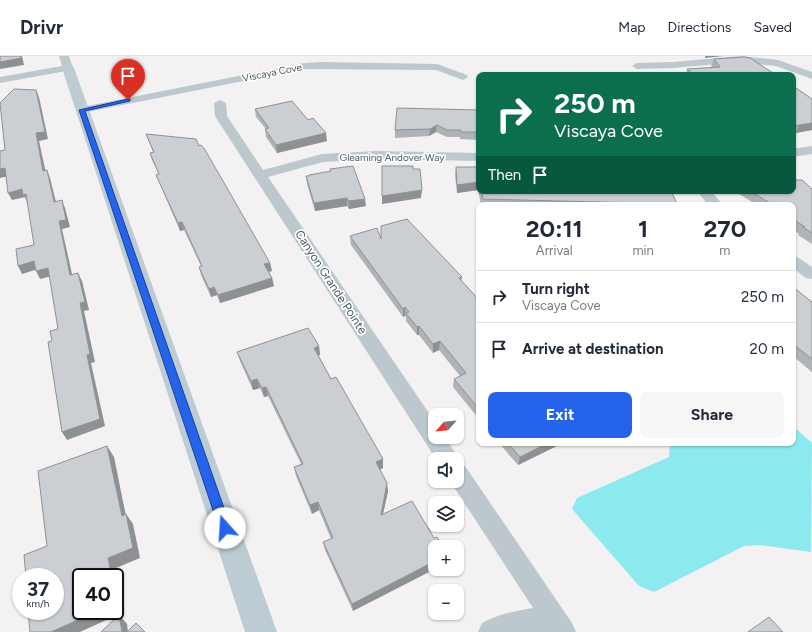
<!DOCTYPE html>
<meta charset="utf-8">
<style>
:root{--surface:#fff;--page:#f6f6f7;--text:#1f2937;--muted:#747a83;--line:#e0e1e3;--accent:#2563eb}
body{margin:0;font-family:Figtree,sans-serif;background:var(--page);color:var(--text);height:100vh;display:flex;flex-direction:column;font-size:15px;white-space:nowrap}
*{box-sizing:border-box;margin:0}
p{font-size:13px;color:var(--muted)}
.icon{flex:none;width:22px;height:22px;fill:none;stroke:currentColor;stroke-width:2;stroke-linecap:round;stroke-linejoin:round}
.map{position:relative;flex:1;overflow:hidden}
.details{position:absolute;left:476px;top:146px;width:320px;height:244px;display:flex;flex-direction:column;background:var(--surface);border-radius:8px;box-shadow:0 1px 3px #0004}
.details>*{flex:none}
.top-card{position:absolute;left:476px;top:16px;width:320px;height:122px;border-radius:8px;box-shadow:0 1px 3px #0004;background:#0b6e4f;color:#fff;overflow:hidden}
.needle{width:26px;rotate:243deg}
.controls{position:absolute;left:428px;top:352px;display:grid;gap:8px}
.controls a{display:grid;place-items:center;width:36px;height:36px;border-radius:8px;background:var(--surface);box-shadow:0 1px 3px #0004;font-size:20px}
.speed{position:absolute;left:12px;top:512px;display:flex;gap:8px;font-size:20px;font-weight:700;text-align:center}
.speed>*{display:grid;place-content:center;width:52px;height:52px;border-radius:50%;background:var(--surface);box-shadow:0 1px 3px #0004;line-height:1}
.speed small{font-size:10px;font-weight:400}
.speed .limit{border:2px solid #111;border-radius:6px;background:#fff;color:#111}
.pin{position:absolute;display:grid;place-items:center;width:34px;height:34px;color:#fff;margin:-41px -17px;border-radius:50% 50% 50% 0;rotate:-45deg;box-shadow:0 0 4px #0007}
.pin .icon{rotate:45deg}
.me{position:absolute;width:44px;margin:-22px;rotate:341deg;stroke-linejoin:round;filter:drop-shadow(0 0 3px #0008)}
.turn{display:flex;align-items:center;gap:14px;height:84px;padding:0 12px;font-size:18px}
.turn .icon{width:52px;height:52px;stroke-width:2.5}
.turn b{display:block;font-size:28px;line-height:34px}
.then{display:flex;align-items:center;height:38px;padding:0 12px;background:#0003;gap:8px;font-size:15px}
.eta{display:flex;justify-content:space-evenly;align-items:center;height:68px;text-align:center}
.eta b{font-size:24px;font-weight:700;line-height:28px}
.cta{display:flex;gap:8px;margin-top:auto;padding:8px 12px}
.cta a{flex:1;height:46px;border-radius:8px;background:var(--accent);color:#fff;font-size:16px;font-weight:700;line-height:46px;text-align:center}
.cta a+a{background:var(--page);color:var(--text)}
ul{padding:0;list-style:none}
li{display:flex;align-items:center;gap:12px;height:52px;padding:0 12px;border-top:1px solid var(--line)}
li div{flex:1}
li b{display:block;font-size:15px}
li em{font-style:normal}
header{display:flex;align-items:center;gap:24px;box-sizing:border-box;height:56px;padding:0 20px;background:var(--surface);border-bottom:1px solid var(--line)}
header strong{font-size:19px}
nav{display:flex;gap:22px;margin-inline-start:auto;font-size:14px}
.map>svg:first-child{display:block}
.water{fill:#8ce9ee}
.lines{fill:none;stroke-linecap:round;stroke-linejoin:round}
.street{fill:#bcc8ce;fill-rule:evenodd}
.secondary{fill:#bdcbd3;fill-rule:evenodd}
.wall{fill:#afb2b6}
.shaded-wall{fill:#8e9194}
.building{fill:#cbcfd4;stroke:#8e9194}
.route{fill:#2563eb;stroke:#184099}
.labels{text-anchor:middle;stroke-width:3.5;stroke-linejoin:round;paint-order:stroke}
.far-street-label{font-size:10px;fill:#48585f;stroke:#fff}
.street-label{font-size:12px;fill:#48585f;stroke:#fff}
</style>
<header>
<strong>Drivr</strong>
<nav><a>Map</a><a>Directions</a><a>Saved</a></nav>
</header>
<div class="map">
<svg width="812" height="576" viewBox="0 0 812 576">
<rect width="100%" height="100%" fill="#f3f1f1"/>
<path class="water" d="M793 370 812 387 811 496 761 489 744 490 654 536 639 530 572 453 577 442 669 401 670 387H793Z"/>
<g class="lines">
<path class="street" d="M59 0H69L73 12 72 14 0 27V21L62 10Z
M741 0 778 4 812 16V23L776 10 741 6 673 12 637 13 632 10 637 7 673 6Z
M322 6 437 8 467 19 468 21 463 24 436 14 304 13 82 57 78 56 76 54 78 52 82 51 304 7Z
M220 44 226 47 227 60 263 114 322 98 376 95 479 97V105L376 103 323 106 268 121 435 366V381H445L459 403 457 406V403H436L215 60 214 47Z
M812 90V98L793 101V93Z
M697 135H711L723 149H708Z
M793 200 799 202 812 211V223L806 222 793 212Z
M457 408 465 410 572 567 576 576H478L482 567C501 557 512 556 533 552L450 425H457Z"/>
<path class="secondary" d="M68 8 72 9 74 12 277 576H245L62 12 64 9Z"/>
</g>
<path class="wall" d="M714 3 776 19H686L687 13 713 12 711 10Z
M793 30 812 43V74L793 77Z
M255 53 308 64 327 85 277 97 266 81 265 73H266L256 61Z
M479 54V84L460 83V81H447L436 76 429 80 395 82V74Z
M146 78 270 207 272 215 269 216 272 222 274 230 220 247 217 239 211 241 201 219 199 211 201 210 184 174 180 175 156 119 159 118 152 104 150 97 153 96 149 86Z
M456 111H479V135H671L677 148V149H481L478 134 457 137 455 119Z
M306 120 366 150 349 153 347 150 315 155 307 128Z
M797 124 812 133V188L798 179 799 178 793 174V149H757L734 135H793Z
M350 180 381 183 462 221V225L479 244V363L453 331 454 323 460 320 439 294 433 297 419 279H417L406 265V261L405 260 403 261 351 189Z
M793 231 812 246V316L793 300Z
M319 290 320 299 318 300 383 412 380 413 388 435 383 458 353 555 325 494 323 486 331 483 319 454 312 458 296 420 294 411 301 408 268 340 264 341 260 332 253 334 240 305 237 296Z
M499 387H563L518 409Z"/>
<path class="shaded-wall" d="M21 0H22L24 9 0 13V6Z
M705 0H724L705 2Z
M36 34 39 41 48 83 39 85 47 122 43 115 36 77Z
M812 67V74L796 77 799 69Z
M437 69 436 76 429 80 430 73Z
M326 77 327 85 277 97 276 89Z
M5 112 9 120 0 122V113Z
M47 114 50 122 58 154 54 146Z
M479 126 478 134 457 137V129Z
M22 133 26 138 30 146H27L25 141 12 144 8 137Z
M422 134 421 142 382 148V140Z
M347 142V150L315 155 314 147Z
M365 143 366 150 349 153 348 145Z
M62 144 65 152 70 171 62 173 74 227 70 219 59 165Z
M182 166 184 174 180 175 178 167Z
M34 205 38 213 22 218 18 210Z
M270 207 272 215 266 216 264 208Z
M48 212 52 220 40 223 36 215Z
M78 217 82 225 89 254 84 255 95 306 91 307 105 370 67 384 62 376 87 299 80 247Z
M272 222 274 230 220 247 218 239Z
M214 231 217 239 211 241 209 233Z
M405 251V260L403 261V253Z
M419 270V279H417V271Z
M440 285 439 294 433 297V288Z
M319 290 320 299 315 301 314 292Z
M257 323 260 332 253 334 251 325Z
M266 331 268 340 264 341 262 332Z
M548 387H563L518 409 520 401Z
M107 390 114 401 128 470 122 460Z
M383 403V412L377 415 376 406Z
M387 427 388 435 381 467V459Z
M318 446 319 454 312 458 310 449Z
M126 458 133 468 140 502 116 512 124 556 80 576H51L98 555H115V521H112L108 502Z
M435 505V513L353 555 352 548Z
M119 559 127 568 128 576H122Z"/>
<path class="building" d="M0 0H21V2L0 6Z
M744 1 750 2 776 19H694L687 13 720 11 714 3Z
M793 30 812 43V67L793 70Z
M14 33 36 34 45 76 36 77 43 115 47 114 54 146 62 144 66 164 59 165 70 219 78 217 85 246 80 247 90 298 87 299 100 363 62 376 48 286 52 285 50 275 58 273 48 212 36 215 34 205 18 210 16 193 34 189 26 138 23 139 22 133 8 137 5 112 0 113V95L5 94 0 47Z
M292 45 308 64 313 62 326 77 276 89 265 73 269 72 255 53Z
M397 52 479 54V76H461V74H447L437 69 430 73 395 74Z
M146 78 196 83 199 90 201 89 204 92 270 207 264 208 272 222 218 239 214 231 209 233 199 211 202 210 182 166 178 167 156 119 159 118 150 97 154 96Z
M353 110 365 143 348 145 347 142 314 147 306 120H309V119L331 115 330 113Z
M382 110H413V113H420L422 134 382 140Z
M456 111H479V127V126L457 129Z
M793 120 797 124H802L812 133V177L803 171H805L793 163V149H773L750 135H793Z
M481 135H671L677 148 483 143Z
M407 163 462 221 459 222 479 244V353L454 323 466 317 440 285 433 288 419 270 417 271 406 257 409 256 405 251 403 253 350 180 377 172 381 183V170Z
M793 231 812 246V303L793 288Z
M308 272 319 290 314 292 331 323 336 321 383 403 376 406 387 427 381 459 412 445 434 482 437 481 443 491H435V505L352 548 323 486 333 482 318 446 310 449 294 411 303 408 266 331 262 332 257 323 251 325 237 296Z
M508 387H548L520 401Z
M107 390 122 460 126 458 133 492 108 502 112 521H81V555H98L51 576H30L28 555H55V521H26L24 499 47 490 38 415Z
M115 538 117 547 115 548Z
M119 559 122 576H101Z
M769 561 783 576H748Z
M136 567 145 576H127Z"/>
<path class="route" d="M128 43H130V45L85 55 231 472 229 475 225 477 221 475 219 472 79 54Z"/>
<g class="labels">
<g class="far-street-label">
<text transform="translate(272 16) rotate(-11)" y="4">Viscaya Cove</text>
<text x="392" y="105">Gleaming Andover Way</text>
</g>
<g class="street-label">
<text transform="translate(331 226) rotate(57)" y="4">Canyon Grande Pointe</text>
</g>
</g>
</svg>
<div class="controls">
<a><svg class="needle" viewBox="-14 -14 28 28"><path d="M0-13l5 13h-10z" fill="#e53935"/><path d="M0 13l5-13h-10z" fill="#747a83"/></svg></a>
<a><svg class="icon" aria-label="sound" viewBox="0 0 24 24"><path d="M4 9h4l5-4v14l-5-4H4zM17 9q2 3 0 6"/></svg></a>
<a><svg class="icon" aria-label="layers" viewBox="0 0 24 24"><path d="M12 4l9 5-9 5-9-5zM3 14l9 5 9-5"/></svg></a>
<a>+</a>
<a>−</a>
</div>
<div class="speed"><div>37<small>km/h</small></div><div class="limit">40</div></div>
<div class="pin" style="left:128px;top:44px;background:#d93025"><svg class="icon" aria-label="arrive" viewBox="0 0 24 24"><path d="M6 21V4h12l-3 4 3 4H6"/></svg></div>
<svg class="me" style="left:225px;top:472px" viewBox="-20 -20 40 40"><circle r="19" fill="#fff"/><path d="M0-13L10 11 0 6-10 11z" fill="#2563eb"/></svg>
<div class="top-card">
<div class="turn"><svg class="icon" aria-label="right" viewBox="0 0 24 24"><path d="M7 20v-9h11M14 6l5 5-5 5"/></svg><div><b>250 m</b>Viscaya Cove</div></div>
<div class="then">Then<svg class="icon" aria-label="arrive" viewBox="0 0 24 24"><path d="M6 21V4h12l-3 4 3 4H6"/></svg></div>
</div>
<section class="details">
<div class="eta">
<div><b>20:11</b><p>Arrival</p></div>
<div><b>1</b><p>min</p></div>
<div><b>270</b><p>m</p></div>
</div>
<ul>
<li><svg class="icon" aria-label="right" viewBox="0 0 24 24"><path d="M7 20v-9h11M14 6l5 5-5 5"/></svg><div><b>Turn right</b><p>Viscaya Cove</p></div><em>250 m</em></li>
<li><svg class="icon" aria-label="arrive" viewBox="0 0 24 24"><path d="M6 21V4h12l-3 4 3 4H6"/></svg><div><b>Arrive at destination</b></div><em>20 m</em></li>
</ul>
<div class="cta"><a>Exit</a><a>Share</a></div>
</section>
</div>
